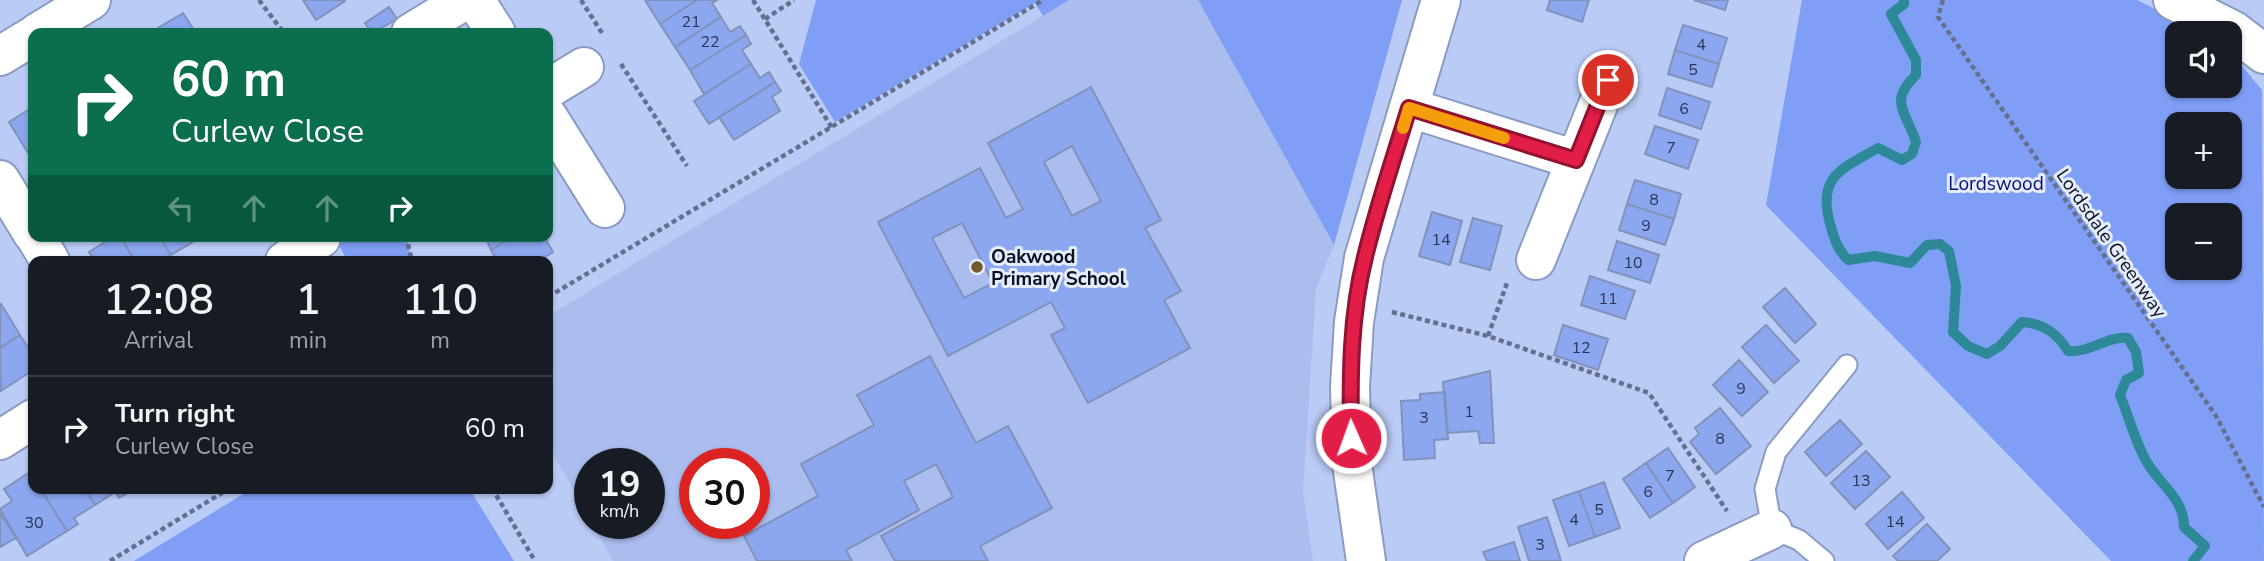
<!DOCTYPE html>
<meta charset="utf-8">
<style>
:root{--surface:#171b24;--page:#20242c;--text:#f1f3f6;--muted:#9ea1a6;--line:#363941}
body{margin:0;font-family:"Nunito Sans",sans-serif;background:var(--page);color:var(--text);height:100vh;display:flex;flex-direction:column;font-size:26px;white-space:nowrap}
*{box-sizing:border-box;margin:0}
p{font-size:23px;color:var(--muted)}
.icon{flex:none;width:38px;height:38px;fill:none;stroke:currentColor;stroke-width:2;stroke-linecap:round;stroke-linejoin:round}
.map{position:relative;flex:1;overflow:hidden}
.drawer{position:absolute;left:28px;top:256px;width:525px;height:238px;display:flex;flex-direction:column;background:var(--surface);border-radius:14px;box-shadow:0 2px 5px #0004}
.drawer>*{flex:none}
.banner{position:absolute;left:28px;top:28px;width:525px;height:214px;border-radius:14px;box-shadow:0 2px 5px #0004;background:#0b6e4f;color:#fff;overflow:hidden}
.fabs{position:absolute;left:2165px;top:21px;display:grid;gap:14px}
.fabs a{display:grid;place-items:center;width:77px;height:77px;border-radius:14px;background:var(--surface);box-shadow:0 2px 5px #0004;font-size:35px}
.speed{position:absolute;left:574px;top:448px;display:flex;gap:14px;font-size:35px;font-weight:700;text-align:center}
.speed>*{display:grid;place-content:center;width:91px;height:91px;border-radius:50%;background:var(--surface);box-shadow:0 2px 5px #0004;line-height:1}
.speed small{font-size:18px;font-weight:400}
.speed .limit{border:10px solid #d22;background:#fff;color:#111}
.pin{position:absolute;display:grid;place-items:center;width:60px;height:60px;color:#fff;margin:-30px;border:4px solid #fff;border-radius:50%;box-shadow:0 2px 7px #0007}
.me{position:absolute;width:77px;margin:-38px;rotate:358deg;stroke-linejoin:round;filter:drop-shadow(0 0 5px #0008)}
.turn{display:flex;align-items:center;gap:24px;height:147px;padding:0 28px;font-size:32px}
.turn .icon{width:91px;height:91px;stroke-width:2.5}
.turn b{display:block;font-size:49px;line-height:60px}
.lanes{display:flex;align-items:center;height:66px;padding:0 28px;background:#0003;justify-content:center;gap:35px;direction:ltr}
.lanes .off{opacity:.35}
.eta{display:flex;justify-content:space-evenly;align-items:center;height:119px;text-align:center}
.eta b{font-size:42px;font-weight:600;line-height:49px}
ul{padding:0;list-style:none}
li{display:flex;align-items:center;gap:21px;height:105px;padding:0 28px;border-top:2px solid var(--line)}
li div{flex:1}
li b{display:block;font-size:26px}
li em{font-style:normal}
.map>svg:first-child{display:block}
.built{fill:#abbdee;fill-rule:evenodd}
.green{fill:#7f9ef6;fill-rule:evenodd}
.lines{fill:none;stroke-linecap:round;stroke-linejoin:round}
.stream{stroke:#2d8898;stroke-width:10}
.building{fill:#8ca7f0;stroke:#8392bb;stroke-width:2;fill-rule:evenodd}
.service-casing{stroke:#8b9bc4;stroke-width:23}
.minor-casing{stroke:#8b9bc4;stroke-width:42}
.tertiary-casing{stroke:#8b9bc4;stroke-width:42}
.path{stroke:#65708e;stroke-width:4.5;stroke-dasharray:5 3.5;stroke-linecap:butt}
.service{stroke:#fff;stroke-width:19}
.minor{stroke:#fff;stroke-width:38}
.tertiary{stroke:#fff;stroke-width:38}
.route-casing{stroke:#92132f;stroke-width:18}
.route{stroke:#e11d48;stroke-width:12}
.slow{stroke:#f59e0b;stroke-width:12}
.poi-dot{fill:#6e5b29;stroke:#e5ecfe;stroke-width:2.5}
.labels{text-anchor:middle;stroke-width:6;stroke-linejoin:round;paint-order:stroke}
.number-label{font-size:16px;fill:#2b3653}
.park-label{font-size:19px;fill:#0e0f79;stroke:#e5ecfe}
.street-label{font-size:19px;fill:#0b101f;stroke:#e5ecfe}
.poi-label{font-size:19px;font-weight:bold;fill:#0b101f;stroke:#e5ecfe;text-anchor:start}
</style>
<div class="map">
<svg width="2264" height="561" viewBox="0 0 2264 561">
<rect width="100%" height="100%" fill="#bacbf6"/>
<path class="built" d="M1069 0H1198L1334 245 1316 289 1303 491 1313 561H613L592 523H649V464H590V519L548 445V316ZM695 464H754V523H695Z"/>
<path class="green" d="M816 0H1069L1043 16 1035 3 835 122 799 64Z
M1198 0H1402L1334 245Z
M1802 0H2137L2203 33H2177V86H2230V52L2262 90 2264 561H2111L1766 205ZM2177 124H2230V177H2177ZM2177 215H2230V268H2177Z
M333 236H406L412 261H348Z
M253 488H469L514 561H134Z"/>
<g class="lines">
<path class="stream" d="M1904 0V4L1891 14 1916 60V75C1888 102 1906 111 1916 142L1912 154 1902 160 1878 148C1839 170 1816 178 1831 227 1835 241 1838 250 1848 260L1875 256 1910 263 1927 245 1940 244 1949 251 1956 286 1953 332 1968 346 1987 354 2000 346 2022 322C2043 323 2057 333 2068 351 2090 353 2107 336 2128 338L2136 352 2139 373 2126 380 2120 395C2128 415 2134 437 2144 457 2157 484 2184 496 2184 527L2205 546 2193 561"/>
</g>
<path class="building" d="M303 0H344L345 1 316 20Z
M645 0H697L660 24Z
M697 0H717L712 3 721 17 675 47 660 24Z
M1550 0H1589L1582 22 1547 10Z
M1694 0H1728L1725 10Z
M389 7 397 19 372 33 365 23Z
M183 13 196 33H155L153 31Z
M721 17 730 32 740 26 746 35 690 70 675 47Z
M1683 25 1727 38 1719 64 1675 50Z
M746 35 751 44 742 50 751 64 704 94 690 70Z
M1675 50 1719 64 1712 87 1668 74Z
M751 64 760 78 769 72 775 82 709 124 694 101Z
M775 82 781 91 772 97 780 111 734 140 719 117Z
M1091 87 1161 220 1145 228 1181 291 1164 300 1190 348 1088 403 1051 335 1065 328 1051 302 948 356 878 222 980 168 1006 218 1023 209 988 143ZM1072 146 1101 201 1072 216 1044 162ZM962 223 993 283 964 298 932 238Z
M1667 88 1710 102 1701 129 1659 115Z
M33 107V161L9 122Z
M1655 126 1698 140 1688 169 1645 154Z
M1635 180 1681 194 1674 219 1627 204Z
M1627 204 1674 219 1665 245 1619 230Z
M1432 212 1462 221 1450 265 1419 256Z
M1473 218 1502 226 1490 270 1460 262Z
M114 236H120L135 261H94L89 252Z
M120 236H159L171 255 162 261H135Z
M159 236H200L201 237 171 255Z
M485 236H514L491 250Z
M514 236H544L553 252 539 261H497L491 250Z
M1617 241 1659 255 1650 283 1608 270Z
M1590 276 1635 291 1625 319 1581 305Z
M1785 288 1816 324 1795 343 1763 307Z
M1 304 20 335 0 348V305Z
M1563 325 1608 339 1598 370 1554 355Z
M1766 325 1799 361 1774 383 1742 347Z
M20 335 33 355V370L1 391 0 348Z
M930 356 976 443 1008 426 1052 508 980 546 988 561H895L881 536 953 497 936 464 904 481 919 510 846 550 852 561H757L744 536 818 496 801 464 874 425 857 395Z
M1739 360 1768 392 1742 416 1713 385Z
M1490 371 1494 443H1480L1478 431 1447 433 1443 382Z
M1445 392 1448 439 1434 440 1435 458 1404 460 1401 401 1420 400V394Z
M1720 408 1751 446 1716 474 1690 442 1699 434 1695 428Z
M1840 420 1862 444 1826 476 1805 452Z
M1668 448 1695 487 1673 503 1646 463Z
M1866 451 1890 477 1855 509 1831 483Z
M1646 463 1673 503 1650 518 1623 479Z
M30 472 33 488H40L67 531 27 556 0 509 12 501 4 489Z
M1604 482 1620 528 1595 537 1579 491Z
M40 488H84L95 505 74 518 78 524 67 531Z
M84 488H127L129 492 119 498 115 492 95 505Z
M1579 491 1595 537 1569 546 1553 500Z
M1902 492 1924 518 1888 549 1866 524Z
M0 513 16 538 0 547Z
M1547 517 1561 561H1529L1518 527Z
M1927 524 1950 549 1937 561H1898L1893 556Z
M1514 542 1520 561H1487L1483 552Z"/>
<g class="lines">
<defs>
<path id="service" d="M1824 561 1799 540 1772 529 1765 489 1776 452 1847 365"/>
<path id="minor" d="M475 0 496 33
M37 33 91 0
M411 33 465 0
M0 56 33 36
M548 89 584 67
M1410 108 1576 160
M548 117 605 208
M0 180 33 234
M35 236 50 261
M1536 260 1608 80
M285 261 321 238
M0 440 33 419
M1366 561 1352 464 1350 386 1354 322 1364 258 1441 0
M1704 561 1772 529"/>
<path id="tertiary" d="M2173 0 2234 31 2264 54"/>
</defs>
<use href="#service" class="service-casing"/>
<use href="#minor" class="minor-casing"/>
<use href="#tertiary" class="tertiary-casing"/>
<path class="path" d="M259 0 284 33
M581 0 602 33
M753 0 832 128
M1943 0 1938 17 2216 416 2264 507
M765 19 794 0
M621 64 687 166
M406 236 412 261
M548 297 1043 0
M1392 312 1488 336 1649 393 1727 511
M1488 336 1507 283
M492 488 535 561
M110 561 230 488"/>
<use href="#service" class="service"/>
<use href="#minor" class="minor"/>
<use href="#tertiary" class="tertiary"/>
</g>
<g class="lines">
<defs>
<path id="route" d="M1351 438C1350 378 1350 316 1365 257 1377 207 1394 157 1409 108L1576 160 1608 80"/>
</defs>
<use href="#route" class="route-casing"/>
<use href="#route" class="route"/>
<path class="slow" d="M1403 128 1409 108 1504 138"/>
</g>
<circle class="poi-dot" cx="977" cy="267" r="7"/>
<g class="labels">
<g class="number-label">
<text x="691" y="27">21</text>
<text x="710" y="47">22</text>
<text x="1701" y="50">4</text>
<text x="1693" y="75">5</text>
<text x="1684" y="114">6</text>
<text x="1671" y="153">7</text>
<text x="1654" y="205">8</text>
<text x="1646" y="231">9</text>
<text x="1441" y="245">14</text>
<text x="1633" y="268">10</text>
<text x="1608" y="304">11</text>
<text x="1581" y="353">12</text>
<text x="1741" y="394">9</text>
<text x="1469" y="417">1</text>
<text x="1424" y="423">3</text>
<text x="1720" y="444">8</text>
<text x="1670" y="481">7</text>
<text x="1861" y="486">13</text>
<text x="1648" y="497">6</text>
<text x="1599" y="515">5</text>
<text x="1574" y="525">4</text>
<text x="1895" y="527">14</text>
<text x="34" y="528">30</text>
<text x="1540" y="550">3</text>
</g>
<g class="park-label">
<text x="1996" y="190">Lordswood</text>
</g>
<g class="street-label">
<text transform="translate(2112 243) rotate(55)" y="7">Lordsdale Greenway</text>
</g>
<g class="poi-label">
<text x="991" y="263">Oakwood<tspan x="991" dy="22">Primary School</tspan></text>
</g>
</g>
</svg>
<div class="fabs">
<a><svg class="icon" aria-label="sound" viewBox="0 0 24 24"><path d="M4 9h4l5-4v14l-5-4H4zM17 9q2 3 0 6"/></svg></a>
<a>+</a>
<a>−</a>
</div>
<div class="speed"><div>19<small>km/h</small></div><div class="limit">30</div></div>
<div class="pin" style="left:1608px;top:80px;background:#d93025"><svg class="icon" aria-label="arrive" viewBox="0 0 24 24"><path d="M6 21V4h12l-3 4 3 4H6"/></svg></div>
<svg class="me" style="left:1351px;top:438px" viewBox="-20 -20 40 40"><circle r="17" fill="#e11d48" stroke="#fff" stroke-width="3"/><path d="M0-11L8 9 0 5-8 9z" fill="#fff"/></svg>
<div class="banner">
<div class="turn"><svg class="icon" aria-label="right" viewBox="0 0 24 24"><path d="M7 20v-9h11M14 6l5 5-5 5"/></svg><div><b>60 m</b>Curlew Close</div></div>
<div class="lanes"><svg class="icon off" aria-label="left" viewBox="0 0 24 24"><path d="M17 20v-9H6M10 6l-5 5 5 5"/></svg><svg class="icon off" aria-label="ahead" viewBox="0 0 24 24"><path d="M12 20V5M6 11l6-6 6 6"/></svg><svg class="icon off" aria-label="ahead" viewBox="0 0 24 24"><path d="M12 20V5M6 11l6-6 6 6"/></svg><svg class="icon" aria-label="right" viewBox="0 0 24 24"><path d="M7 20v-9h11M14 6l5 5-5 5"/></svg></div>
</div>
<section class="drawer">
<div class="eta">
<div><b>12:08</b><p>Arrival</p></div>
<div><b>1</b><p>min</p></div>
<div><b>110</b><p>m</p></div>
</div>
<ul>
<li><svg class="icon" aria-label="right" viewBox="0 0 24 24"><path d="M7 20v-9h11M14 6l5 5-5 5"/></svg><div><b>Turn right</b><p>Curlew Close</p></div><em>60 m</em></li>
</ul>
</section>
</div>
